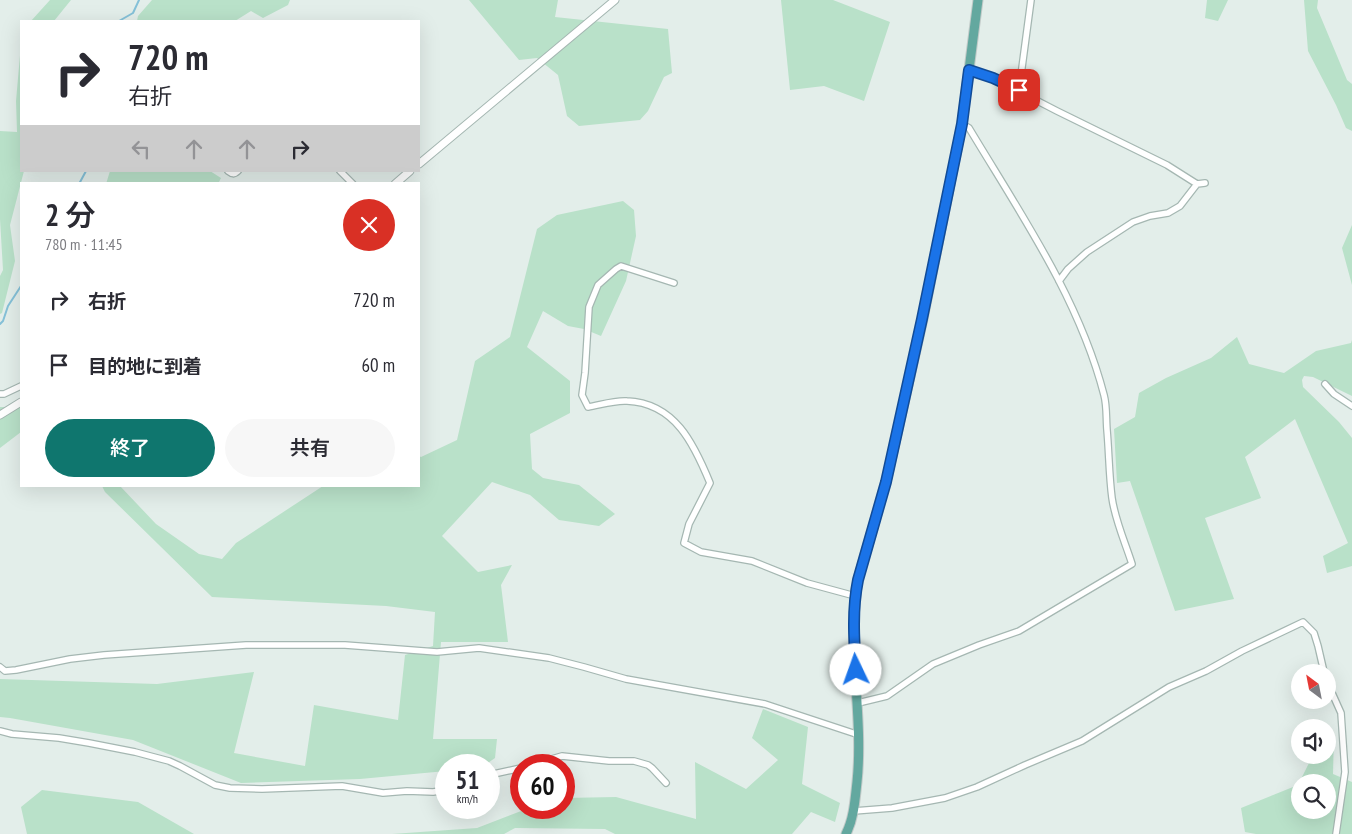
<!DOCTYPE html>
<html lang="ja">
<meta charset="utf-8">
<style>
:root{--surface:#fff;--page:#f7f7f7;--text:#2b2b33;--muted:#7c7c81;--accent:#0f766e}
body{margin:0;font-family:"PT Sans Narrow","Noto Sans JP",sans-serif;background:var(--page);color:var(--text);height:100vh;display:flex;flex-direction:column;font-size:19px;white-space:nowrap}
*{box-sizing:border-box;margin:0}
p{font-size:16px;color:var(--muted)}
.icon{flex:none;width:28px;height:28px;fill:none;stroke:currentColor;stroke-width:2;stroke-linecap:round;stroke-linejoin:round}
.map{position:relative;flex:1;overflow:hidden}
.details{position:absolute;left:20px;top:182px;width:400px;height:305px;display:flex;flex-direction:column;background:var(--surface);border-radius:0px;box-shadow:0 5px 20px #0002}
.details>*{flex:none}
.hud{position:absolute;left:20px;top:20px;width:400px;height:152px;border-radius:0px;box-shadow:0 5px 20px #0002;background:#fff;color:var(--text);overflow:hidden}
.needle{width:32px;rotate:328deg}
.controls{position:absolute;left:1291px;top:664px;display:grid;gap:10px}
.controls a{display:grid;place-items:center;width:45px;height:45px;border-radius:50%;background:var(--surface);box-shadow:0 5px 20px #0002;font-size:25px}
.speed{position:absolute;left:435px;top:754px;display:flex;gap:10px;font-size:25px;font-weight:700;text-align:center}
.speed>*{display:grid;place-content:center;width:65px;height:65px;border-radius:50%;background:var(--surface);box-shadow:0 5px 20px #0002;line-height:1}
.speed small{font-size:12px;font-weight:400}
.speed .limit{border:8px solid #d22;background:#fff;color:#111}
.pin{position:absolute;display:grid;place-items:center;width:42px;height:42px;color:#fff;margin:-21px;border-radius:10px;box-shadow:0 2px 8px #0006}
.me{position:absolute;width:55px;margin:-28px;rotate:357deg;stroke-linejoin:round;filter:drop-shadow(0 0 4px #0008)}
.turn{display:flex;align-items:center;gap:18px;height:105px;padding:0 25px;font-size:22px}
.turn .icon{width:65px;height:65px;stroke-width:2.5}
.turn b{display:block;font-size:35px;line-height:42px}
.lanes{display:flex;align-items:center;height:48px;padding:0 25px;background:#0003;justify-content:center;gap:25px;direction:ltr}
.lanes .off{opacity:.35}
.round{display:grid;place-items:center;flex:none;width:52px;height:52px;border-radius:26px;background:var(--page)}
.overview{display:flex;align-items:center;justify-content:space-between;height:85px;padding:0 25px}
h1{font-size:30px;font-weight:600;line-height:38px}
.button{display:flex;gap:10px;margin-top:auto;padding:10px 25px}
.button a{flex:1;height:58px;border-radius:30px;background:var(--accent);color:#fff;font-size:20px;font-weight:600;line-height:58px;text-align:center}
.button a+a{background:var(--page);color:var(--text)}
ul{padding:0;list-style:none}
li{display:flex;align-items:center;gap:15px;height:65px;padding:0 25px}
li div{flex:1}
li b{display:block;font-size:19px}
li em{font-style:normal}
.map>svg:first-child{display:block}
.green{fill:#b9e1c9;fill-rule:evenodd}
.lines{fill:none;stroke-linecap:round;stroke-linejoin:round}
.stream{stroke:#85c1d8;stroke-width:2}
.minor-casing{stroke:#a5b7b2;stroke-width:8}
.tertiary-casing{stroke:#a5b7b2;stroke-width:9}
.primary-casing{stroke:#c1cac8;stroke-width:11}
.minor{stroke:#fff;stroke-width:5.5}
.tertiary{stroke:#fff;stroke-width:7}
.primary{stroke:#63a89f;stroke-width:9}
.route-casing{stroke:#114b97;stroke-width:12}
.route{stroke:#1a73e8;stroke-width:9}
</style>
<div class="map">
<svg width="1352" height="834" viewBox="0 0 1352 834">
<rect width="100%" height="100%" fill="#e3eeea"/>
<path class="green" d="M50 0H71L54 21H31Z
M152 0H290L288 5 263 18 251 11 235 21H137L138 16Z
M469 0H558L555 17 668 29 672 73 664 77 648 111 640 120 579 126 567 116 558 75 537 58 519 60Z
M781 0H833L890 22 864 101 824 86 790 90Z
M1207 0H1228L1218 21 1205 18Z
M1304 0H1318L1317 8 1335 51 1347 80 1352 84V131L1346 128 1336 105 1308 51Z
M21 44V171H24L10 225 15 261 2 313 0 314V276L3 270 0 219V131L17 132 16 101Z
M110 171H210L221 178 218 184H106Z
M623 201 634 210 636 236 626 281 601 336 584 329 568 326 543 311 527 347 570 381V413L530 434 532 469 543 478 579 485 615 514 599 526 559 520 530 495 492 482 442 536 478 572 512 565 501 585 508 642H441L433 739H497L495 758 485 765H446V771L360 779 241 783 133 740 10 718 0 717V679L157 684 254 672 234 753 305 766 314 705 398 720 405 655 433 646 435 612 386 606 212 597 105 492 102 486H120L156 524 199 554 222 559 236 543 323 486H419V456L421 457 457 440 475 361 510 337 537 229 557 215Z
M1352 225V285L1342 248Z
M1237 337 1249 364 1284 373 1316 351 1351 343 1352 340V396L1313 377 1304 376 1302 380 1303 387 1339 422 1352 438V566L1327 573 1323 556 1348 543 1295 419 1245 457 1261 498 1205 518 1234 599 1175 611 1130 481 1117 483 1114 429 1135 417 1139 393 1166 378 1211 358Z
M0 407H21V432L0 448Z
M763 709 808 727 802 784 840 803 835 822 811 812 792 834H615L605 829 515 828 504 834H392L477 828 529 808H564V798L616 797 696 819 695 762 746 789 778 760 752 738Z
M1328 735H1334L1333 774 1352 782V834H1256L1245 832 1241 808 1298 785 1313 755H1328ZM1300 782H1328V810H1300Z
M42 790 138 802 194 834H27L21 807Z"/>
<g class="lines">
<path class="stream" d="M119 21 133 13 139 0
M79 184 86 171
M0 324 3 321 8 306 21 286"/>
<defs>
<path id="minor" d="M969 70 993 78 1057 111 1167 165 1197 184 1205 183
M1019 90 1031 0
M228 171C232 174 234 175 238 171
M340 171 353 184
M1059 281 1068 269 1087 252 1133 222 1150 216 1168 213 1180 206 1197 184
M674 283 621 266 616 269 598 285 589 307 585 373 582 395 588 407C600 405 615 400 627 401 675 403 694 444 710 483L689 524 684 543 701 552 752 561 807 583 855 596
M1325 384 1334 394 1352 406
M0 394H4L21 386
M0 667 5 671 16 670 70 659 104 655 246 645H345L437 652 479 648 549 658 584 667 626 679 765 704 859 735
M1328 684 1341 713 1345 772 1336 834
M858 703 887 696 933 664 979 645 1019 631 1132 564C1125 542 1115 520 1112 498 1109 475 1109 452 1107 430 1106 418 1107 406 1104 395 1079 298 1020 213 969 128L962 124
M0 731 12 734 59 738 89 743 135 752 169 761 180 766 215 785 230 788 262 789 342 786 383 793 407 791 433 792 446 790
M531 765 562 756 609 761H634L648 765 652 768 666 783
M489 775 521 768
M854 811 892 808 945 798 977 787 1025 765 1082 741 1169 687 1206 671 1242 651 1303 622 1314 633 1318 646 1324 672"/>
<path id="tertiary" d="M419 164 615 0
M395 184 410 171
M0 415 21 402"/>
<path id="primary" d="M846 834C854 818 855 800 857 782 864 715 846 646 858 580L886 482 923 319 962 124 978 0"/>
</defs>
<use href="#minor" class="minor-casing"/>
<use href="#tertiary" class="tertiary-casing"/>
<use href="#primary" class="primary-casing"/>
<use href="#minor" class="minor"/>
<use href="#tertiary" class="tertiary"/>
<use href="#primary" class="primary"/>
</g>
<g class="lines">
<defs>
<path id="route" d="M856 670C854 639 852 610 858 580L886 482 922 319 962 124 969 70 993 78 1019 90"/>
</defs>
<use href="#route" class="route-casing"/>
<use href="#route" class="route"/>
</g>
</svg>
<div class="controls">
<a><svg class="needle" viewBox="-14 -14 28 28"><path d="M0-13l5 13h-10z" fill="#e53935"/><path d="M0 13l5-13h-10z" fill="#7c7c81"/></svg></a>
<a><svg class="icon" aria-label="sound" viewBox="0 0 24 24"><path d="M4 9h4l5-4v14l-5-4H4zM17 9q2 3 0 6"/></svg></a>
<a><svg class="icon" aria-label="search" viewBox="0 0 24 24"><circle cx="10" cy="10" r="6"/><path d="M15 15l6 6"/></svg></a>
</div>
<div class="speed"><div>51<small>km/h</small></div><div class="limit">60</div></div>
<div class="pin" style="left:1019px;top:90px;background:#d93025"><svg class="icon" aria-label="arrive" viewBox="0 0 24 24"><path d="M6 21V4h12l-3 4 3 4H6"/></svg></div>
<svg class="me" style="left:856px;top:670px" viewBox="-20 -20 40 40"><circle r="19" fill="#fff"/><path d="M0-13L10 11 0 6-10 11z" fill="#1a73e8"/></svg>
<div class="hud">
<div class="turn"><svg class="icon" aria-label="right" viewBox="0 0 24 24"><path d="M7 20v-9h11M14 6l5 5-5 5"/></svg><div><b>720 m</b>右折</div></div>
<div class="lanes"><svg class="icon off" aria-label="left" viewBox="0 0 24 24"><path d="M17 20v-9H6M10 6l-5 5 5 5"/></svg><svg class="icon off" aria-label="ahead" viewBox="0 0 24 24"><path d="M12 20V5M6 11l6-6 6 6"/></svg><svg class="icon off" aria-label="ahead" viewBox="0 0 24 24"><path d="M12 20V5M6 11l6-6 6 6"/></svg><svg class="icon" aria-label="right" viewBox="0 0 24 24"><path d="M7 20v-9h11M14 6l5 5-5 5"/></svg></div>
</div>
<section class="details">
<div class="overview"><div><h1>2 分</h1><p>780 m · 11:45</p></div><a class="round" style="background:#d93025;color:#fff"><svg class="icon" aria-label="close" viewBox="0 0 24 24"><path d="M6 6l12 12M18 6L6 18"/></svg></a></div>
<ul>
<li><svg class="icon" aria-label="right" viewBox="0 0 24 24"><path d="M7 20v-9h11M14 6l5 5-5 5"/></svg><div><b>右折</b></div><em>720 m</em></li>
<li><svg class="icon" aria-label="arrive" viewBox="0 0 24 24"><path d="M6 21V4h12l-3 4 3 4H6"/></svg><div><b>目的地に到着</b></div><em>60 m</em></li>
</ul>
<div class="button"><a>終了</a><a>共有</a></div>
</section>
</div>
